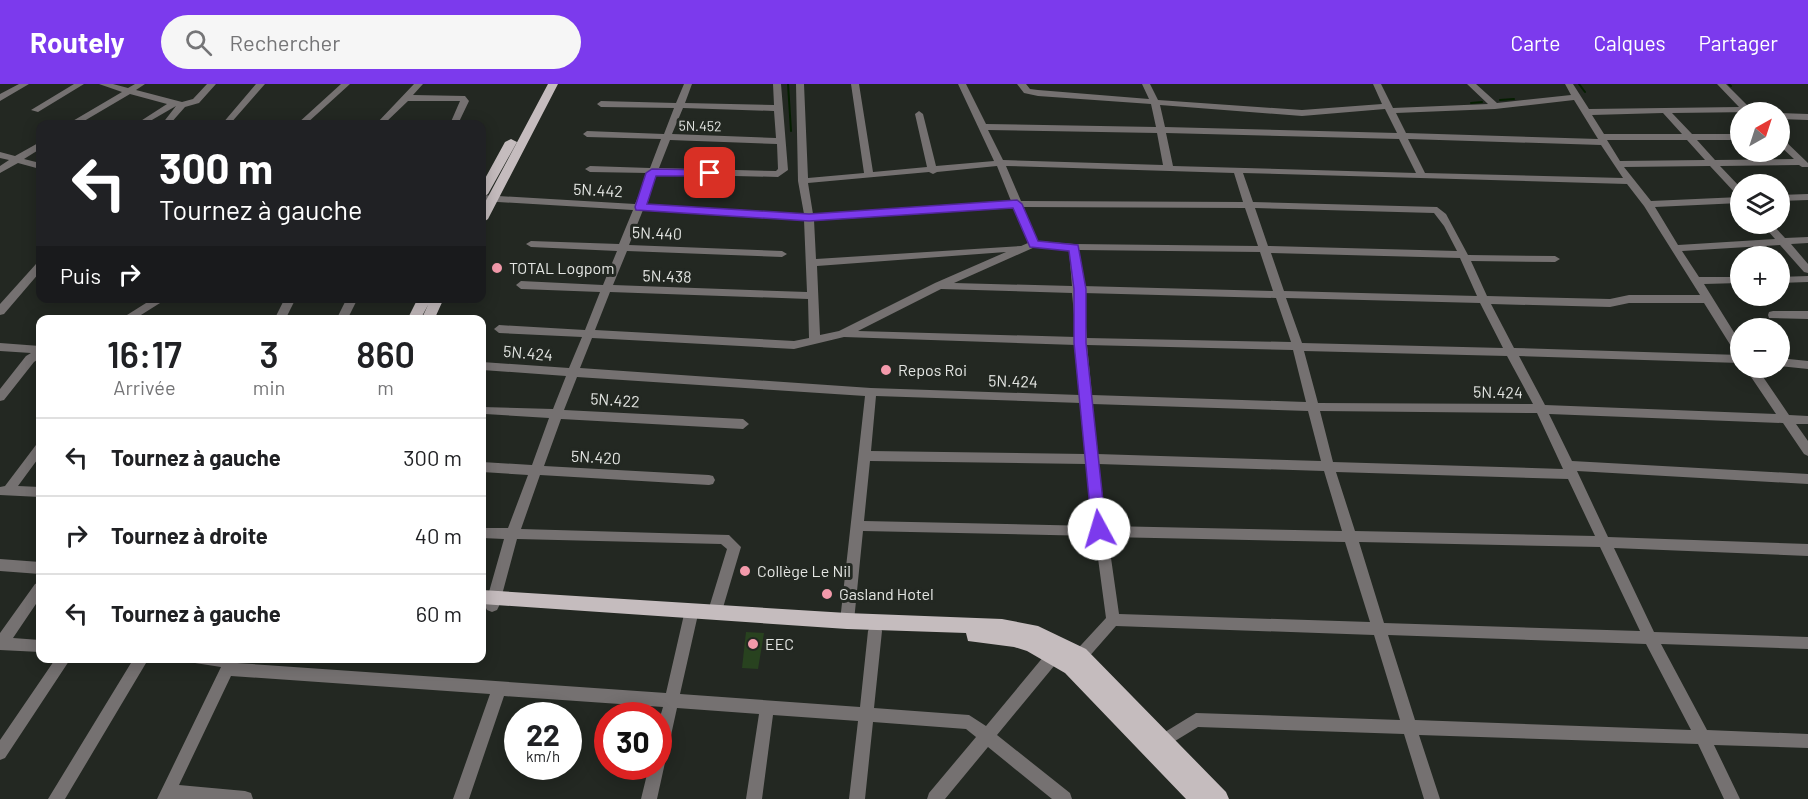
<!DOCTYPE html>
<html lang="fr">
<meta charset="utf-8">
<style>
:root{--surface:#fff;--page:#f6f6f6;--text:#202124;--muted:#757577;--line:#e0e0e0;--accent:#7c3aed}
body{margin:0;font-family:Barlow,sans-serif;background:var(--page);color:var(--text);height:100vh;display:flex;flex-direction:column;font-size:22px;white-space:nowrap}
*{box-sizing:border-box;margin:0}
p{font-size:20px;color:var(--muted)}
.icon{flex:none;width:33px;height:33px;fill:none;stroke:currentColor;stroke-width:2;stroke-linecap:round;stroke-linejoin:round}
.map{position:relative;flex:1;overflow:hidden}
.sheet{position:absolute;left:36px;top:231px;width:450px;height:348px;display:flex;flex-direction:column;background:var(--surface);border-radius:12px;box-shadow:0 3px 15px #0003}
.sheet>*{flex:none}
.hud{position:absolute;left:36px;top:36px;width:450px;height:183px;border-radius:12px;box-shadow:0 3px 15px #0003;background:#202124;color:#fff;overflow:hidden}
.needle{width:39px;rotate:39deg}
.fabs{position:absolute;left:1730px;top:18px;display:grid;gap:12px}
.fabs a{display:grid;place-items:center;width:60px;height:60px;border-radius:50%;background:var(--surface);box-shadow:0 3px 15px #0003;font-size:30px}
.speed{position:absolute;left:504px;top:618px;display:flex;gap:12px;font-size:30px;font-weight:700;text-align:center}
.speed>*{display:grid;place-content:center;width:78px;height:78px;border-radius:50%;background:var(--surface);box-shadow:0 3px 15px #0003;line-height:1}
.speed small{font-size:15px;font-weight:400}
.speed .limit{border:9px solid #d22;background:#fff;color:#111}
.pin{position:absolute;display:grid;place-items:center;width:51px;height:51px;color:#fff;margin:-26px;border-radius:12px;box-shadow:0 3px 9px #0006}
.me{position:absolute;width:66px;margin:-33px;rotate:354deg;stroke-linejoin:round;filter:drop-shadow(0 0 4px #0008)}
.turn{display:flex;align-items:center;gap:21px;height:126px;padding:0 24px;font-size:27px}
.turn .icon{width:78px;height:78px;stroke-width:2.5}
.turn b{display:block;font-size:42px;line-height:51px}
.then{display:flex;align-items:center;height:57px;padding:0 24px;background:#0003;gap:12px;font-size:22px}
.eta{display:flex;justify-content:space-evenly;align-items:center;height:102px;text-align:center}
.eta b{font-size:36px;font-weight:600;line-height:42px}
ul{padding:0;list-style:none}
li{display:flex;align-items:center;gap:18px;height:78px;padding:0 24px;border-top:2px solid var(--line)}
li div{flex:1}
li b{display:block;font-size:22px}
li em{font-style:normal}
header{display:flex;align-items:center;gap:36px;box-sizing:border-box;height:84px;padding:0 30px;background:var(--accent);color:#fff}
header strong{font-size:28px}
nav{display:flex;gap:33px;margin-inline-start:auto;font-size:21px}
.search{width:420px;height:54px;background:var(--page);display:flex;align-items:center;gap:15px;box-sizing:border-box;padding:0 21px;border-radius:33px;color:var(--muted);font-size:22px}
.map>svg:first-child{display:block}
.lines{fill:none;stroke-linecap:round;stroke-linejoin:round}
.stream{stroke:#051e00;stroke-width:2}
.building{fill:#28421f}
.minor{fill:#757171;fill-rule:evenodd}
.major{fill:#c5bcbe;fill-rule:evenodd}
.route{fill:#7c3aed;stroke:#51269a;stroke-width:1.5}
.poi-dot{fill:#f39aab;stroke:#232822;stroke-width:2}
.labels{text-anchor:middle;stroke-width:6;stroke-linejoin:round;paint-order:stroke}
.far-street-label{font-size:14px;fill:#e4e6e3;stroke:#232822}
.street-label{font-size:16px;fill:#e4e6e3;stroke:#232822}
.poi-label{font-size:16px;fill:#e4e6e3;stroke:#232822;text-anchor:start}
</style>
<header>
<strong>Routely</strong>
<div class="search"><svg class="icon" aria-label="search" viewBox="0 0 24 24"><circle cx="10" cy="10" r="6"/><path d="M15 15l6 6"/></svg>Rechercher</div>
<nav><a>Carte</a><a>Calques</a><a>Partager</a></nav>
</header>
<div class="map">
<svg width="1808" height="715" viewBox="0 0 1808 715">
<rect width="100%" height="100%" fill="#232822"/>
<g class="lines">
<path class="stream" d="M788 0 791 47
M1579 0 1585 8
M1729 0 1731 2
M1500 16 1514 15
M1471 19 1482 18"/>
</g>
<path class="building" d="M746 548 764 549 758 585 742 584Z"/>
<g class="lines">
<path class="minor" d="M19 0H29L0 17V10Z
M74 0H84L38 28 31 26Z
M99 0H113L128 4 135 0H145L136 6 182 18 193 15 207 0H216L199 19 185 23 170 40H162L176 22 145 40H136L167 20 130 10 79 40H70L71 38 122 8Z
M256 0H265L230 40H222Z
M341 0H350L306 40H297Z
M414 0H423L413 11 465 12 469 17 458 40H450L460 17H408L384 40H376Z
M684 0H692L685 19 774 21 773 0H781L788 86 778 93 657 90 645 120 804 130 798 97 796 0H804L808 94 864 89 851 0H859L873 88 927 83 915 30 919 27 923 30 936 82 994 77 958 0H966L986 40 1156 43 1151 20 1038 12 1024 9 1017 0H1026L1030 5 1038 6 1149 15 1142 0H1150L1158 16 1302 26 1382 20 1373 0H1381L1393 24 1488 20 1467 0H1476L1497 19 1571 11 1565 0H1573L1589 25 1739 23 1717 0H1726L1754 28 1672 29 1692 50H1740V56H1697L1715 76 1794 75 1779 61V53L1782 54 1808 79V83H1802L1799 81 1720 82 1740 103V112L1737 111 1710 82 1624 83 1651 117 1740 113V119L1655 123 1678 161 1775 155 1762 140H1772L1785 154 1808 153V159L1791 160 1808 180V189L1804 188 1780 161 1682 167 1699 193H1740V199L1704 200 1740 258V279L1519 272 1545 321 1776 330 1745 284H1757L1789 331 1808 332V340H1796L1808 357V372L1804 370 1783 339 1549 330 1572 377 1808 390V400L1577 387 1608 453 1808 460V472L1614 464 1654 548 1808 553V565L1661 560 1707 646 1808 650V664L1714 661 1740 715H1724L1698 660 1419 651 1440 715H1424L1404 650 1198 643 1157 668 1152 666 1149 661 1152 656 1196 629 1400 636 1374 551 1116 542 1080 583 1075 585 1070 583 1068 578 1070 573 1106 534 1095 452 863 447 854 537 852 541 847 543 842 541 840 537 865 312 577 293 564 326 743 335 749 340 743 345 561 335 544 382 709 391 713 392 715 396 713 400 709 401 540 391 521 445 729 451 741 463 722 527 720 531 715 533 710 531 708 527 727 465 721 460 517 455 499 522 497 526 492 528 487 526 485 522 504 455 482 454V444H508L528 391 482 388V378L532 381 549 334 485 330 482 329V323L553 325 566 292 482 286V278L569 284 582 253 499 249 494 245 499 241 585 246 600 208 521 205 516 201 521 197 603 201 617 167 531 163 526 160 531 157 619 160 633 126 482 117V111L635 120 648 89 590 88 585 85 590 82 650 84 661 55 587 53 583 50 587 47 664 50 674 24 601 23 597 20 601 17 676 19ZM1574 16 1598 55 1406 49 1396 29 1495 25ZM1160 21 1302 32 1385 25 1397 49 1165 43ZM683 24 774 27 776 54 672 50ZM1663 29 1682 50H1604L1592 31ZM988 46 1157 49 1163 81 1003 76ZM1166 49 1399 55 1416 89 1173 82ZM1408 55 1601 61 1623 94 1425 89ZM670 56 777 60 778 85 776 87 659 84ZM1607 56H1687L1705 76 1620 77ZM997 82 1011 117 813 130 808 99 929 88 933 90 937 88ZM1006 82 1234 89 1243 118 1021 117ZM1243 89 1627 100 1644 122 1700 211H1629L1610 215 1487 212 1471 177 1555 178 1560 175 1555 172 1468 171 1446 130 1437 123 1253 118ZM1014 123 1028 159 1021 162 816 175 814 136ZM1023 123 1245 124 1258 162 1074 160 1038 157ZM1255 124 1434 129 1444 142 1457 167 1268 162ZM643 126 804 136 807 208 613 201 627 167 782 173 787 170 782 167 629 161ZM1035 163 1069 166 1072 202 954 199ZM1079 166 1260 168 1273 207 1082 202ZM1006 168 935 199 839 247 820 251 817 182ZM1271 169 1460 174 1477 212 1284 207ZM941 205 1072 209 1076 253 858 247ZM610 208 808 215 809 254 794 257 595 246ZM1083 209 1276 214 1291 258 1087 254ZM1286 214 1480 219 1503 264 1302 259ZM1629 219H1704L1736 270 1740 271 1514 264 1491 220 1610 223ZM844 253 1076 261 1080 311 871 304 580 284 592 254 794 265ZM1087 261 1293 266 1306 318 1092 311ZM1304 267 1507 272 1533 320 1318 319ZM876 312 1081 319 1085 370 871 367ZM1092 320 1308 327 1321 377 1097 370ZM1320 327 1537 329 1563 385 1333 378ZM870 377 1086 380 1094 442 864 437ZM1098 380 1324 387 1342 447 1107 442ZM1336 388 1568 395 1595 452 1355 447ZM1108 453 1345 458 1370 538 1119 530ZM1359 458 1600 463 1640 547 1384 539ZM1388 551 1646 560 1691 646 1415 636Z
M1779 29 1808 30V36L1779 35Z
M40 58V65L24 75 40 79V85L18 79 0 89V82L9 76 0 74V68L15 72Z
M1808 110V116L1779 117V111Z
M40 179V188L4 230 0 231V220L36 180Z
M1808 192V198L1779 199V193Z
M154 214H168L133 236H119Z
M285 214H296L285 236H274Z
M347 214H358L347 236H336Z
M1773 227H1808V235L1769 234 1768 231 1769 228Z
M0 259 40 262V274L34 278 4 316 0 317V305L26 272 31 269 0 267Z
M1779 274 1808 277V285L1779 282Z
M40 359V372L18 402 40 403V413L0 411V403L5 402 36 361Z
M0 475 40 478V490L0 487Z
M40 498V514L13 554 40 556V568L0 566V549L35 500Z
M692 520 697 522 699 526 680 610 860 623 868 547 870 543 875 541 880 543 882 547 874 624 969 631 986 642 1049 566 1054 565 1059 566 1061 571 1059 576 997 651 1070 709 1072 715H1052L988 663 945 715H927L929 709 976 653 966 645 873 638 865 715H849L858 637 773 631 762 715H746L759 630 677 624 657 715H641L649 682H658V640L663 623 504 612 469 715H453L490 610 231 592 179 701 245 707 251 709 253 715H157L221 583 195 579 193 574H239L237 579 666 609 685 526 687 522Z
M56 574H71L5 674 0 676V656Z
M134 574H149L65 715H48Z"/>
<path class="major" d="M548 0H558L488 135 482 139V124Z
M511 55 517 58 488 110 482 114V100L505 58Z
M418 214H444L434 236H421L428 221 420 236H407Z
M482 506 847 529 1002 535 1038 542 1086 565 1226 708 1229 715H1186L1065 589 1027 567 1014 563 968 557 966 549 847 545 482 520Z"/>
</g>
<path class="route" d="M652 85 710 86 715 89 710 92H656L647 120 809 130 1017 116 1022 120 1038 157 1078 161 1086 205V259L1106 445 1104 449 1099 451 1092 445 1074 259V205L1069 167 1030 163 1013 124 809 137 636 126 635 123 646 89Z"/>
<g class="poi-dot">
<circle cx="497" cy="184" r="6"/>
<circle cx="886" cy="286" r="6"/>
<circle cx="745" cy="487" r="6"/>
<circle cx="827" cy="510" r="6"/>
<circle cx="753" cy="560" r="6"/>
</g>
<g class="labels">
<g class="far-street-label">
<text transform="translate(700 42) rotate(1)" y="5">5N.452</text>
</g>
<g class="street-label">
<text transform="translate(598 106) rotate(3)" y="6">5N.442</text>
<text transform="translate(657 149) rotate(2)" y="6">5N.440</text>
<text transform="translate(667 192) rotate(2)" y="6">5N.438</text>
<text transform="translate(528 269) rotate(5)" y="6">5N.424</text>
<text transform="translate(1013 297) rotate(2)" y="6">5N.424</text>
<text transform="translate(1498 308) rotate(1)" y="6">5N.424</text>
<text transform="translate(615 316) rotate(4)" y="6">5N.422</text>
<text transform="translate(596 373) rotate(3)" y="6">5N.420</text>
</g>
<g class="poi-label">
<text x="509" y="190">TOTAL Logpom</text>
<text x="898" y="292">Repos Roi</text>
<text x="757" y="493">Collège Le Nil</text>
<text x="839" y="516">Gasland Hotel</text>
<text x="765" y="566">EEC</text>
</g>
</g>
</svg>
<div class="fabs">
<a><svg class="needle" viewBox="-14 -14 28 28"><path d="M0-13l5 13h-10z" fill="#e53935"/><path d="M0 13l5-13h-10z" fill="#757577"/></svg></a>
<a><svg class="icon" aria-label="layers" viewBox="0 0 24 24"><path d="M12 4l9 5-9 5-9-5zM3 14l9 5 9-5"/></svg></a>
<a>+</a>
<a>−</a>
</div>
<div class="speed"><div>22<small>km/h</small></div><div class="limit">30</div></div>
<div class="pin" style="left:710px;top:89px;background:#d93025"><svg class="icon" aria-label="arrive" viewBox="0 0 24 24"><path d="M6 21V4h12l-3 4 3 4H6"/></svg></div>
<svg class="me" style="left:1099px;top:445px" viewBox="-20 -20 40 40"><circle r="19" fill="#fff"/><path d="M0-13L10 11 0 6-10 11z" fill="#7c3aed"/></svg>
<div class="hud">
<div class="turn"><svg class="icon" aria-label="left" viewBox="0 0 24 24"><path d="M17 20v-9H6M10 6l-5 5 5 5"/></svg><div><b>300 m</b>Tournez à gauche</div></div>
<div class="then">Puis<svg class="icon" aria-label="right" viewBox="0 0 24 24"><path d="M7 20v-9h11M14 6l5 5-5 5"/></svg></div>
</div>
<section class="sheet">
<div class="eta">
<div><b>16:17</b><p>Arrivée</p></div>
<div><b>3</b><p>min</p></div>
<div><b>860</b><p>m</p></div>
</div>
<ul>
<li><svg class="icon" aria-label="left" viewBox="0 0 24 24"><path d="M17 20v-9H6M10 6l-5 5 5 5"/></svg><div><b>Tournez à gauche</b></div><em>300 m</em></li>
<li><svg class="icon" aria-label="right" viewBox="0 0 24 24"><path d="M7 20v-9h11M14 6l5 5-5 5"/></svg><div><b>Tournez à droite</b></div><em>40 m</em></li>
<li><svg class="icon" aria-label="left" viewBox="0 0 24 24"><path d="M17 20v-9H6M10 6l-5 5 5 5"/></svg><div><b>Tournez à gauche</b></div><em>60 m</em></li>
</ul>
</section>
</div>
